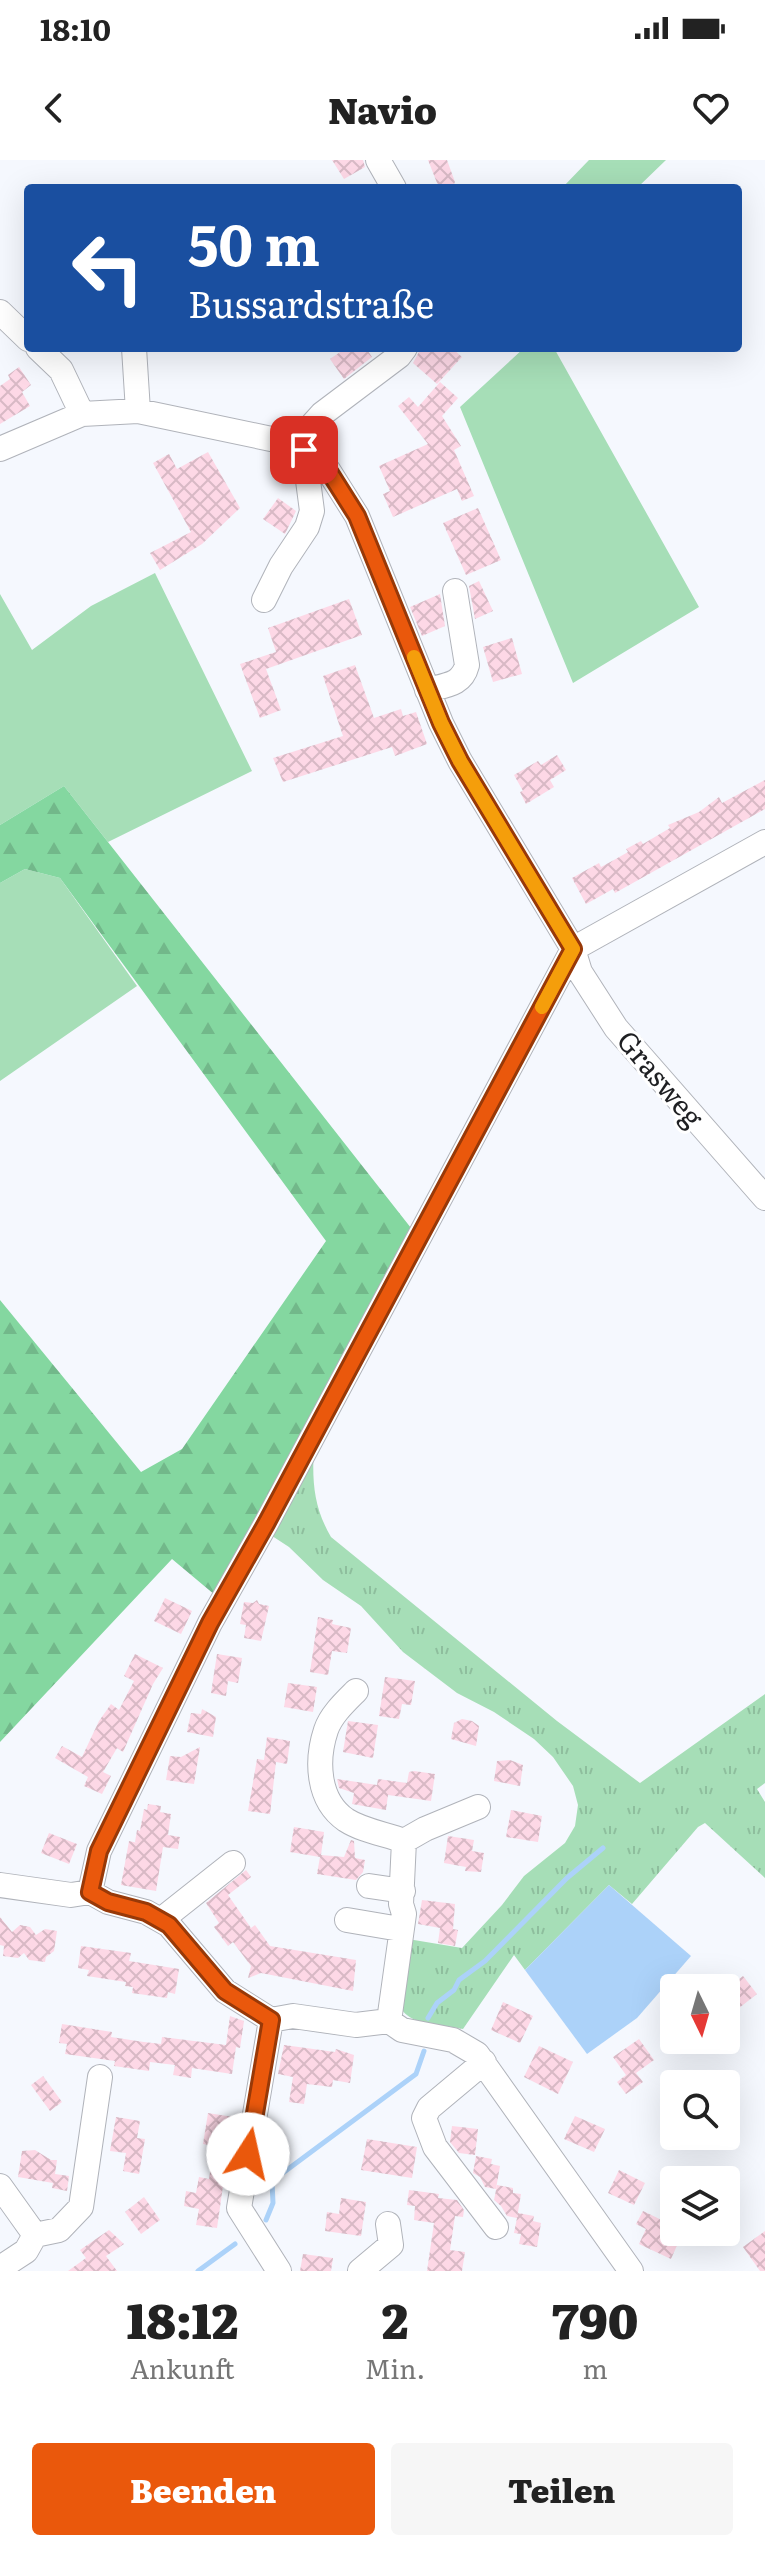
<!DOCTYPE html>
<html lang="de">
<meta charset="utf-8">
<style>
:root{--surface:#fff;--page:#f6f6f6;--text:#222;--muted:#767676;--accent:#ea580c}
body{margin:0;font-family:Literata,serif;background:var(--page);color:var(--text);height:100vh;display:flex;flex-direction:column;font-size:30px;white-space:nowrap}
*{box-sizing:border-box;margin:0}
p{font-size:26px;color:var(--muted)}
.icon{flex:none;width:44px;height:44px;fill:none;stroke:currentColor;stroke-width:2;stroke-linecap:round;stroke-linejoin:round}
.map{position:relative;height:2111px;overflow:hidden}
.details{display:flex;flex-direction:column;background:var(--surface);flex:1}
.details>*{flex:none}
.guide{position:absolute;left:24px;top:24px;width:718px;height:168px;border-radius:8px;box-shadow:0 8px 32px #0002;background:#1a4fa0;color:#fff;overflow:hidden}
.needle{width:52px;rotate:175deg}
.tools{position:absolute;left:660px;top:1814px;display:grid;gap:16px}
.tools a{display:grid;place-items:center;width:80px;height:80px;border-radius:8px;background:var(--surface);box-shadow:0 8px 32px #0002;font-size:40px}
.pin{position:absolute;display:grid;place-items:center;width:68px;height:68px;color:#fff;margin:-34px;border-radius:16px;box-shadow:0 4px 12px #0006}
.me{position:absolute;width:88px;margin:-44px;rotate:10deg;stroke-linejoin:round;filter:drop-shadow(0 0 6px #0008)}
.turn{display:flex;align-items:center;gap:28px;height:168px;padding:0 32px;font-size:36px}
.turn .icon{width:104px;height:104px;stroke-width:2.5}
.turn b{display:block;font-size:56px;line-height:68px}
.eta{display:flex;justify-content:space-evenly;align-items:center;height:136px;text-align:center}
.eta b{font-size:48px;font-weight:800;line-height:56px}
.primary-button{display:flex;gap:16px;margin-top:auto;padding:16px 32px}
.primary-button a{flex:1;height:92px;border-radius:8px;background:var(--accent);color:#fff;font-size:32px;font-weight:800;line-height:92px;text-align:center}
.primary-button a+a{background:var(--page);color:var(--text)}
.status{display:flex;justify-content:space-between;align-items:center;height:56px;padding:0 40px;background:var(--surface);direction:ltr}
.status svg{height:22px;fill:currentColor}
header{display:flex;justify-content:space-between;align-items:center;height:104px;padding:0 32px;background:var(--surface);font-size:36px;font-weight:800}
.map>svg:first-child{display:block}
.grass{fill:#a6deb7}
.forest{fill:url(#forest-firs)}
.park{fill:url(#park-tufts)}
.water{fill:#acd2f9}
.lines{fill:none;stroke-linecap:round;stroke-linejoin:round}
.stream{stroke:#acd2f9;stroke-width:5}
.building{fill:url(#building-cross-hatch)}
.minor-casing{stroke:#b0b3ba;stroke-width:26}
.minor{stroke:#fff;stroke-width:24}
.route-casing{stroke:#983908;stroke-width:20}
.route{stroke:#ea580c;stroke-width:14}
.slow{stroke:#f59e0b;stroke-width:14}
.labels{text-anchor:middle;stroke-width:6;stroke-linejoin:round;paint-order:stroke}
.street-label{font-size:28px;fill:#1e1f22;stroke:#fff}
</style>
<div class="status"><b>18:10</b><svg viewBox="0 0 49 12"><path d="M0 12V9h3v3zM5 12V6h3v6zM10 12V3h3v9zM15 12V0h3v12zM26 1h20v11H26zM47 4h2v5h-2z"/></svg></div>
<header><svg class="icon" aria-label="back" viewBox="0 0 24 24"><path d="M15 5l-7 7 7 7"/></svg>Navio<svg class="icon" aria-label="heart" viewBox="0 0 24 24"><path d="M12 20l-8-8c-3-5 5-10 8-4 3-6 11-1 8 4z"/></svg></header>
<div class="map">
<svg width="765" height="2111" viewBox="0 0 765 2111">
<defs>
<pattern id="forest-firs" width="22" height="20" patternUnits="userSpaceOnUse" patternTransform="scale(2)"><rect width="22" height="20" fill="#84d7a0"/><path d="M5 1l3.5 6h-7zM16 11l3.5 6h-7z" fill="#72b88a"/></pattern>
<pattern id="park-tufts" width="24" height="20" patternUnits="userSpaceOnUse" patternTransform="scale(2)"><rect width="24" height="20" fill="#a6deb7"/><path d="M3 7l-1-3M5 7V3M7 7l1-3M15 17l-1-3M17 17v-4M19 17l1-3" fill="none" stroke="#8ebe9d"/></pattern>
<pattern id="building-cross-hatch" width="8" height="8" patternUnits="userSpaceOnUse" patternTransform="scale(2)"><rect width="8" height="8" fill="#fdd8e6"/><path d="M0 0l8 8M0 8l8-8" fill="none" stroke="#d8b9c5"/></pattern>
</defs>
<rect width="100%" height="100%" fill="#f5f8fe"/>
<path class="grass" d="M589 0H666L637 28H562Z
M524 188H554L699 447 573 523 460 247Z
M155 413 252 611 108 682 64 626 0 665V434L32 490 91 446Z
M25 709 60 718 137 826 0 921V723Z"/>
<path class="forest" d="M64 626 411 1068 215 1435 172 1399 0 1582V1140L141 1312 182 1289 326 1081 60 718 25 709 0 723V665Z"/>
<path class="park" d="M314 1285C312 1320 313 1346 331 1377L557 1561 640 1623 765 1534V1623L757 1629 765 1642V1718L705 1663 698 1667 632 1744 609 1725 525 1810 514 1795 463 1869C443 1864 411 1867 400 1847L408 1779 462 1788 502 1745 524 1716 565 1683 575 1666 578 1645 573 1626 553 1597 534 1579 494 1552 457 1533 403 1492 361 1446 323 1420 289 1387 266 1372Z"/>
<path class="water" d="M609 1725 691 1796 637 1858 587 1894 525 1810Z"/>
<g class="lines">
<path class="stream" d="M428 1858 437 1843 454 1830 459 1820 485 1801 567 1718 603 1688
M266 2060 273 2043 272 2021 416 1914 424 1891
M198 2111 235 2084"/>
</g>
<path class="building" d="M332 0H363L365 7 344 19Z
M428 0H447L455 22 452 28H439Z
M346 188H366L372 197 344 219 330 199Z
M421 188H452L462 197 437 224 413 203Z
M19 207 31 225 22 232 30 246 0 264V226L10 219 8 215Z
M440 222 458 238 442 256 461 286 454 290 474 336 462 341 457 329 393 357 383 334 390 331 379 306 428 284 398 246 409 237 418 247Z
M208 292 240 348 202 384 160 410 150 393 191 372 153 303 169 294 177 309Z
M278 338 296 351 285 374 263 359Z
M478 348 501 400 466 415 443 363Z
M479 421 493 451 475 459 469 426Z
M440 434 445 466 422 476 410 447Z
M349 439 362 475 266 509 281 550 260 558 240 504 276 492 268 468Z
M512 478 522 514 493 522 483 487Z
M355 505 374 558 401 549 403 556 416 552 427 584 395 596 392 587 283 622 273 598 343 576 323 516Z
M557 595 566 610 550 620 554 627 526 644 520 632 523 631 514 615 538 601 541 605Z
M765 620V649L615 733 613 729 586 744 572 718 599 703 601 707 614 700 628 692 626 689 641 681 643 684 670 668 668 665 699 652 719 637 722 643Z
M165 1438 192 1451 181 1474 154 1461Z
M257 1440 259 1444 269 1446 261 1481 244 1478 246 1465 240 1464 244 1442 253 1443Z
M318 1457 333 1460 332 1464 351 1468 347 1493 332 1491 328 1515 310 1512Z
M135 1494 163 1508 153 1524 123 1592 117 1588 103 1612 111 1616 102 1634 84 1626 88 1617 55 1598 62 1586 82 1597 99 1561 111 1544 119 1550 134 1521 124 1516Z
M217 1494 242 1498 238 1523 228 1521 226 1536 211 1533Z
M385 1517 415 1521 411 1545 402 1544 399 1559 379 1556Z
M288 1523 317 1527 313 1552 284 1547Z
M202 1549 216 1557 213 1577 187 1572 191 1553 201 1554Z
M462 1559 472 1561 479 1566 476 1586 451 1579 454 1563Z
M348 1561 378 1565 373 1598 343 1592Z
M267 1577 290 1581 287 1604 276 1602 270 1654 248 1651 257 1599 264 1600Z
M200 1587 194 1624 166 1620 170 1596 181 1597Z
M510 1600 523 1605 520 1626 494 1621 497 1601Z
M414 1611 435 1614 431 1641 388 1635 386 1650 352 1644 354 1633 339 1628 337 1619 377 1625 378 1619 407 1623 409 1612Z
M148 1644 161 1646 160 1652 171 1654 168 1675 180 1677 178 1689 163 1687 156 1731 121 1725 129 1681 138 1683 135 1682 137 1670 140 1671 144 1649 147 1650Z
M511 1650 542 1656 538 1682 506 1677Z
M294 1667 324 1672 321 1695 344 1697 351 1680 354 1681 355 1698 365 1700 363 1712 356 1720 317 1714 320 1697 290 1692Z
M49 1673 77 1684 69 1704 41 1693Z
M448 1676 474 1680 472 1691 484 1693 481 1712 465 1711 466 1707 444 1703Z
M246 1710 251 1717 228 1735 251 1768 255 1765 270 1786 356 1800 353 1831 261 1813 248 1818 251 1806 233 1782 228 1786 214 1767 219 1763 206 1743Z
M422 1740 455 1744 453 1769 458 1770 455 1786 438 1783 440 1768 418 1764Z
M0 1757 12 1772 20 1765 30 1767 36 1775 45 1769 57 1771 54 1791 46 1797 45 1802 29 1800 24 1793 18 1798 3 1796 4 1786 0 1785Z
M81 1786 131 1793 129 1801 179 1809 175 1834 168 1832 167 1838 132 1833 133 1827 125 1826 126 1822 87 1816 89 1810 78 1808Z
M743 1816 757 1834 739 1848 726 1829Z
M503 1842 533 1856 520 1883 491 1870Z
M230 1856 244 1861 240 1888 236 1887 232 1914 192 1908 191 1918 173 1915 175 1905 150 1902 149 1911 114 1906 115 1901 65 1894 67 1884 59 1883 62 1864 112 1872 111 1877 144 1882 161 1884 162 1877 226 1885Z
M639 1879 654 1900 636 1913 643 1922 626 1934 617 1922 626 1915 613 1897Z
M284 1885 335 1892 336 1889 354 1895 350 1923 333 1920 332 1927 307 1924 304 1944 289 1942 293 1917 278 1914Z
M539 1886 573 1902 558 1934 524 1917Z
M43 1916 62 1942 50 1951 31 1925Z
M208 1953 233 1957 217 2068 196 2065 199 2049 184 2046 186 2031 196 2033 199 2017 209 2019 214 1986 203 1984Z
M575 1956 605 1969 594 1992 564 1979Z
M116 1957 140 1961 137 1978 145 1979 139 2014 123 2011 126 1993 110 1991Z
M452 1966 478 1969 475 1995 459 1993 450 1982Z
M367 1979 417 1987 412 2018 361 2010Z
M35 1990 51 2000H57L55 2014 69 2016 67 2031 52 2028 53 2023 18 2017 22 1991Z
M476 1996 492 1999 491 2004 500 2006 496 2029 485 2027 480 2017 473 2013Z
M619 2010 645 2023 634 2045 608 2033Z
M497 2025 513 2028V2033L521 2034 517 2058 507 2056 501 2046 494 2040Z
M409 2030 439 2034 438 2038 457 2040 464 2050 463 2057 455 2056 450 2090 465 2092 462 2111H427L434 2063 414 2060 415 2046 407 2045Z
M144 2037 160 2060 141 2074 125 2052Z
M341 2038 366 2042 361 2076 325 2071 327 2052 339 2054Z
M643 2051 674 2066V2072H683L671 2099 639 2084 646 2069 636 2064Z
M518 2053 534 2056 533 2061 541 2063 537 2087 519 2084 521 2074 514 2073Z
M109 2070 124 2084 106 2096 117 2111H68L86 2098 80 2090Z
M765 2071V2111H760L743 2087Z
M303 2094 333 2098 331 2111H300Z"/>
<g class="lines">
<defs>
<path id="minor" d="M378 0 394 28
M0 152 28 179
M38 188 61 210 82 254
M134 188 138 251
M295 284 322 254 399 196 405 188
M0 289 82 254 138 251 295 284 328 310 357 356 441 563 460 601 573 789 580 812 616 868 765 1038
M264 440 281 406 307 367 312 351 304 290
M427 530C446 525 462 525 467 505L455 431
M573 789 765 682
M356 1531C345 1542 331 1555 326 1570 316 1600 317 1640 346 1660 363 1671 386 1674 404 1681
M0 1725 71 1735 90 1732 108 1742 146 1752 169 1765 225 1831 271 1860 293 1856 356 1865 389 1861 402 1870 453 1880 477 1894 631 2111
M369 1726 403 1731
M90 1732 99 1691 210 1463 267 1362 573 789
M161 1760 233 1703
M347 1760 400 1769
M271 1860 239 2048 279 2111
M389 1861 404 1754 401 1744 404 1681 425 1669 478 1647
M484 1902 429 1948 424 1958 435 1987 496 2067
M0 2026 35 2075 59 2070 81 2047 100 1917
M0 2108 26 2091 35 2075
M360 2111 391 2085 388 2064"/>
</defs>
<use href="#minor" class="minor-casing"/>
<use href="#minor" class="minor"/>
</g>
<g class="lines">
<defs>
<path id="route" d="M248 1994 271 1860 225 1831 169 1765 146 1752 108 1742 90 1732 99 1691 210 1463 267 1362 573 789 460 601 441 563 357 356 328 310 304 290"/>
</defs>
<use href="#route" class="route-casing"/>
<use href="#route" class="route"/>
<path class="slow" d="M414 497 441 563 460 601 573 789 542 847"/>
</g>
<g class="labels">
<g class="street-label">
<text transform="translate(660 919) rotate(50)" y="10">Grasweg</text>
</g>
</g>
</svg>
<div class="tools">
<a><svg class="needle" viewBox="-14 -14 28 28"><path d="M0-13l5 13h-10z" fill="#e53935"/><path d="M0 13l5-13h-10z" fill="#767676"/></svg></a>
<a><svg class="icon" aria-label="search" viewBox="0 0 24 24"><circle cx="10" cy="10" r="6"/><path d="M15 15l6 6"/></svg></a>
<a><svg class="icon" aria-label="layers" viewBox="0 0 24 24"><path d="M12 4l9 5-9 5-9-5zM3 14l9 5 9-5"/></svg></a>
</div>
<div class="pin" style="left:304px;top:290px;background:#d93025"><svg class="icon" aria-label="arrive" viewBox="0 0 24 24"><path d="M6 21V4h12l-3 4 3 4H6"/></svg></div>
<svg class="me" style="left:248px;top:1994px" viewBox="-20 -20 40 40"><circle r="19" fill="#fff"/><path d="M0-13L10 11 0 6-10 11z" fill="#ea580c"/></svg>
<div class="guide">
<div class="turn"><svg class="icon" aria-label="left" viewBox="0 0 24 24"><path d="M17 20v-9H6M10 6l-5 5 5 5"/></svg><div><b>50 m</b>Bussardstraße</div></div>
</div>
</div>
<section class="details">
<div class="eta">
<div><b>18:12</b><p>Ankunft</p></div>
<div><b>2</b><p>Min.</p></div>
<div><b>790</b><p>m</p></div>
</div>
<div class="primary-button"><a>Beenden</a><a>Teilen</a></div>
</section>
